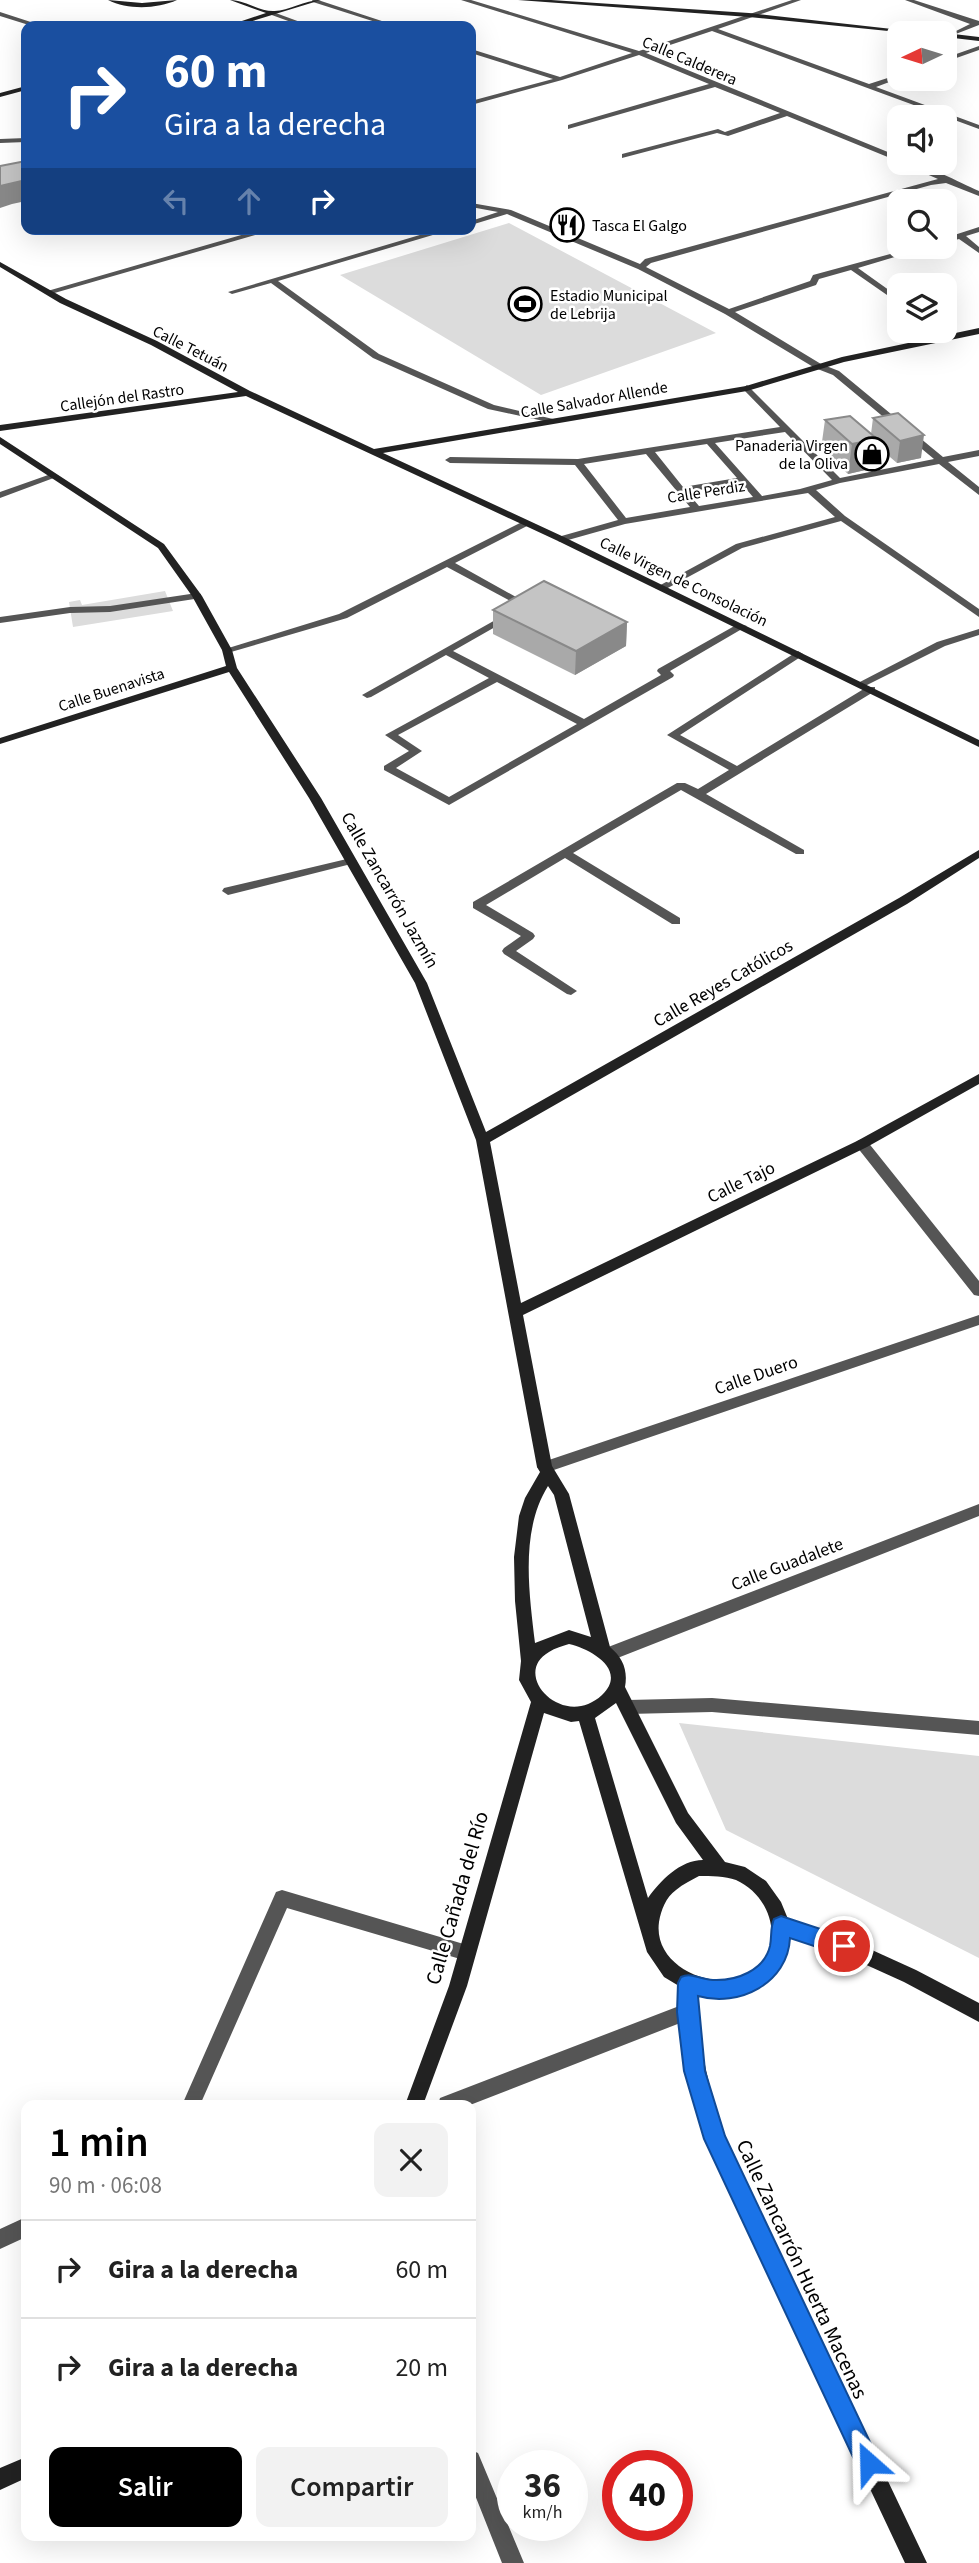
<!DOCTYPE html>
<html lang="es">
<meta charset="utf-8">
<style>
:root{--surface:#fff;--page:#f2f2f2;--text:#222;--muted:#767676;--line:#e0e0e0;--accent:#000}
body{margin:0;font-family:"Source Sans 3",sans-serif;background:var(--page);color:var(--text);height:100vh;display:flex;flex-direction:column;font-size:26px;white-space:nowrap}
*{box-sizing:border-box;margin:0}
p{font-size:23px;color:var(--muted)}
.icon{flex:none;width:38px;height:38px;fill:none;stroke:currentColor;stroke-width:2;stroke-linecap:round;stroke-linejoin:round}
.map{position:relative;flex:1;overflow:hidden}
.side{position:absolute;left:21px;top:2100px;width:455px;height:441px;display:flex;flex-direction:column;background:var(--surface);border-radius:14px;box-shadow:0 7px 28px #0002}
.side>*{flex:none}
.hud{position:absolute;left:21px;top:21px;width:455px;height:214px;border-radius:14px;box-shadow:0 7px 28px #0002;background:#1a4fa0;color:#fff;overflow:hidden}
.needle{width:46px;rotate:266deg}
.buttons{position:absolute;left:887px;top:21px;display:grid;gap:14px}
.buttons a{display:grid;place-items:center;width:70px;height:70px;border-radius:14px;background:var(--surface);box-shadow:0 7px 28px #0002;font-size:35px}
.speed{position:absolute;left:497px;top:2450px;display:flex;gap:14px;font-size:35px;font-weight:700;text-align:center}
.speed>*{display:grid;place-content:center;width:91px;height:91px;border-radius:50%;background:var(--surface);box-shadow:0 7px 28px #0002;line-height:1}
.speed small{font-size:18px;font-weight:400}
.speed .limit{border:10px solid #d22;background:#fff;color:#111}
.pin{position:absolute;display:grid;place-items:center;width:60px;height:60px;color:#fff;margin:-30px;border:4px solid #fff;border-radius:50%;box-shadow:0 2px 7px #0007}
.me{position:absolute;width:77px;margin:-38px;rotate:335deg;stroke-linejoin:round;filter:drop-shadow(0 0 5px #0008)}
.turn{display:flex;align-items:center;gap:24px;height:147px;padding:0 28px;font-size:32px}
.turn .icon{width:91px;height:91px;stroke-width:2.5}
.turn b{display:block;font-size:49px;line-height:60px}
.lanes{display:flex;align-items:center;height:66px;padding:0 28px;background:#0003;justify-content:center;gap:35px;direction:ltr}
.lanes .off{opacity:.35}
.round{display:grid;place-items:center;flex:none;width:74px;height:74px;border-radius:14px;background:var(--page)}
.summary{display:flex;align-items:center;justify-content:space-between;height:119px;padding:0 28px}
h1{font-size:42px;font-weight:600;line-height:52px;color:var(--accent)}
.button{display:flex;gap:14px;margin-top:auto;padding:14px 28px}
.button a{flex:1;height:80px;border-radius:14px;background:var(--accent);color:#fff;font-size:28px;font-weight:600;line-height:80px;text-align:center}
.button a+a{background:var(--page);color:var(--text)}
ul{padding:0;list-style:none}
li{display:flex;align-items:center;gap:21px;height:98px;padding:0 28px;border-top:2px solid var(--line)}
li div{flex:1}
li b{display:block;font-size:26px}
li em{font-style:normal}
.map>svg:first-child{display:block}
.green{fill:#dcdcdc}
.lines{fill:none;stroke-linecap:round;stroke-linejoin:round}
.street{fill:#555;fill-rule:evenodd}
.secondary{fill:#222;fill-rule:evenodd}
.wall{fill:#a9a9a9}
.shaded-wall{fill:#898989}
.building{fill:#c4c4c4;stroke:#898989;stroke-width:2}
.route{fill:#1a73e8;stroke:#114b97;stroke-width:2}
.labels{text-anchor:middle;stroke-width:5;stroke-linejoin:round;paint-order:stroke}
.far-street-label{font-size:16px;fill:#000;stroke:#fff}
.far-poi-label{font-size:16px;fill:#000;stroke:#fff;text-anchor:start}
.street-label{font-size:18px;fill:#000;stroke:#fff}
.near-street-label{font-size:21px;fill:#000;stroke:#fff}
</style>
<div class="map">
<svg width="979" height="2563" viewBox="0 0 979 2563">
<rect width="100%" height="100%" fill="#fff"/>
<path class="green" d="M509 223 716 333 541 395 340 275Z
M165 591 173 611 73 627 69 602 80 600 82 605Z
M679 1723 979 1756V1958L726 1830Z"/>
<g class="lines">
<path class="street" d="M312 0H318L397 26H388L313 2Z
M461 0H471L639 51 792 0H801L718 29 869 84 900 74V78L876 87 979 125V129L712 31 646 53 900 157V162L787 116 728 136 717 133 622 158V154L718 129 725 132 780 113 715 87 568 129V125L709 84 639 55 562 80 471 105V101L553 79 471 53V49L560 77 632 53Z
M905 0H914L979 21V25L948 37V35L970 24Z
M0 12 40 25 41 26H32L0 16Z
M269 12H273L311 26H302L269 14Z
M979 46V50L945 62V58Z
M26 138V142L0 143V139Z
M901 163C924 162 958 182 979 191V196L946 183 931 185 651 263 646 267 729 309 810 281 813 275 916 247H928L858 268 900 298V304L851 270 819 279 816 285 735 312 821 364 839 371 943 457 979 450V456L948 462 979 487V495L939 464 840 483 816 490 845 516 979 609V617L841 521 742 548 664 590 655 588 736 544 835 517 808 493 625 524 561 542 558 541V537L618 520 575 465 450 463 445 460 450 457 578 459 780 427 744 390 743 388 747 385 840 478 934 459 833 375 815 368 725 314 638 269 507 214 471 225V221L498 212 471 207V203L511 210 640 264 645 259 938 179ZM785 432 832 480 800 489 762 496 715 443ZM707 444 737 478 683 487 655 452ZM646 454 690 507 626 518 584 464ZM741 483 753 497 699 506 687 492Z
M979 227V232L966 236 979 247V253L959 239 945 243V238Z
M262 229H276L51 294 44 292Z
M440 229H453L278 281 379 354 494 405 553 419V423L488 409 373 358 271 283 232 294 228 292Z
M935 331H944L952 337 945 339Z
M51 474 59 476 0 498V492Z
M524 521 529 524 527 526 455 563 532 606 453 651 584 719 661 675 657 671 658 669 738 624 747 626 670 671 674 675 673 677 449 805 384 770V766L409 751 385 735 489 678 446 655 371 697 367 698 362 695 520 606 447 567 347 618 231 652 227 653 222 650 339 614ZM497 682 577 724 449 797 396 768 422 751 398 735Z
M197 593 201 594V598L110 612 70 613 0 623V617L70 607 110 606Z
M979 629V635L945 646 865 686 861 687 856 684 937 642Z
M798 651 803 654 802 656 680 735 737 766 867 687H875V691L706 794 804 850V854H796L681 790 573 853 680 918V924H672L565 858 486 905 533 933 535 936 533 939 516 951 577 991 571 995 567 994 504 954 502 951 504 948 521 936 473 908V902L677 783H685L698 789 729 770 667 735Z
M351 858 357 861 355 863 228 895 222 891 224 888Z
M862 1139 867 1141 979 1281V1296L974 1295 857 1147 855 1144 857 1141Z
M979 1315V1325L545 1473 540 1471 537 1467 540 1463Z
M979 1504V1516L615 1659 609 1661 603 1659 601 1654 603 1649Z
M712 1698 979 1721V1735L712 1712 628 1714 622 1712 620 1707 622 1702 628 1700Z
M282 1890 467 1945 473 1947 476 1953 473 1959 467 1961 287 1908 200 2105H182L276 1892Z
M687 2003 693 2006 696 2012 693 2018 470 2105H438L440 2098Z
M26 2217V2237L0 2249V2229Z
M471 2450 478 2453 524 2563H502L471 2485Z"/>
<path class="secondary" d="M108 0 142 3 177 0C157 9 128 10 108 0Z
M230 0C245 0 258 11 273 11 287 12 304 0 321 0L236 26H227L266 13Z
M518 0H551L749 13 928 33H908L749 17Z
M944 33H945L979 37V41L945 37Z
M26 86V90L0 97V93Z
M0 262 66 299 157 341 250 391 374 449 746 386 842 357 979 328V334L844 362 747 391 383 453 564 537 979 740V747L558 541 246 396 0 431V425L238 392 151 345 60 303 0 267Z
M0 437 164 544 202 596 232 650 237 668 321 798 427 983 486 1132 899 898 979 850V858L907 904 490 1142 521 1303 857 1141 979 1074V1084L867 1147 523 1315 552 1466 569 1494 610 1647C623 1658 628 1670 625 1687L688 1813 725 1862 745 1867 766 1881 781 1902 788 1919 850 1940 916 1970 979 2003V2022L904 1982 840 1953 789 1936C787 1974 755 1998 719 1999 712 1999 704 1996 697 1994 697 2043 710 2090 724 2137L927 2563H905L705 2139 685 2063 680 2024 679 1986 664 1977 647 1952 579 1721 571 1722 544 1713 467 1986 423 2105H405L449 1986 531 1702 519 1680 521 1661 515 1601 514 1557 519 1516 525 1498 540 1472 537 1467 476 1140 415 983 309 798 229 672 0 744V738L226 666 222 650 192 596 158 548 0 444ZM548 1486 554 1495 591 1637 569 1630 535 1643C529 1592 520 1531 548 1486ZM569 1644C591 1649 628 1670 602 1695 563 1731 510 1674 549 1652 555 1648 563 1646 569 1644ZM616 1703 676 1823 703 1860C680 1860 660 1881 648 1898L595 1718ZM699 1876C711 1876 725 1876 736 1880 761 1891 777 1920 770 1946 755 2006 651 1980 659 1922 661 1910 666 1897 676 1890 683 1884 692 1880 699 1876Z
M26 2457V2478L0 2490V2468Z"/>
</g>
<path class="wall" d="M873 418 921 458 897 463 877 446 874 468 848 474 821 449 825 420 871 434Z
M493 610 627 622 626 646 575 675 493 634Z"/>
<path class="shaded-wall" d="M26 180V201L12 204 0 208V186Z
M924 435 921 458 897 463 900 441Z
M877 439 874 468 848 474 852 444Z
M627 622 626 646 575 675 576 651Z"/>
<path class="building" d="M26 161V180L0 186V166Z
M898 413 924 435 900 441 873 418Z
M850 416 877 439 852 444 825 420Z
M544 581 627 622 576 651 493 610Z"/>
<path class="route" d="M781 1916 851 1939 854 1946 851 1953 844 1956 790 1938C788 1983 739 2008 698 1996L705 2071 725 2136 880 2463 877 2472 869 2475 860 2472 704 2139 684 2071 677 2012 678 1983 681 1977C692 1972 701 1980 713 1980 736 1981 764 1971 770 1946 772 1936 770 1928 774 1919Z"/>
<defs>
<symbol id="restaurant-ring" viewBox="-11 -11 22 22"><circle r="9.5" fill="#fff" stroke="#000" stroke-width="1.5"/><path d="M-5-6h1v4h1v-4h1v4h1v-4h1v5L-1.5 .5V6h-2V.5L-5-1ZM5-6V6H3V1.5H1.5Q1.5-4 5-6Z" fill="#000"/></symbol>
<symbol id="stadium-ring" viewBox="-11 -11 22 22"><circle r="9.5" fill="#fff" stroke="#000" stroke-width="1.5"/><path d="M0-5a6.5 5 0 1 0 0 10a6.5 5 0 1 0 0-10ZM-3.5-1.8h7v3.6h-7Z" fill="#000"/></symbol>
<symbol id="shop-ring" viewBox="-11 -11 22 22"><circle r="9.5" fill="#fff" stroke="#000" stroke-width="1.5"/><path d="M-5-2.5h2.3a2.7 3.5 0 0 1 5.4 0H5L5.5 6h-11ZM-1.5-2.5h3a1.5 2.3 0 0 0-3 0Z" fill="#000"/></symbol>
</defs>
<g fill-rule="evenodd">
<use href="#restaurant-ring" x="548" y="206" width="38" height="38"/>
<use href="#stadium-ring" x="506" y="285" width="38" height="38"/>
<use href="#shop-ring" x="853" y="435" width="38" height="38"/>
</g>
<g class="labels">
<g class="far-street-label">
<text transform="translate(690 60) rotate(23)" y="6">Calle Calderera</text>
<text transform="translate(191 348) rotate(27)" y="6">Calle Tetuán</text>
<text transform="translate(122 397) rotate(-8)" y="6">Callejón del Rastro</text>
<text transform="translate(594 399) rotate(-10)" y="6">Calle Salvador Allende</text>
<text transform="translate(706 491) rotate(-9)" y="6">Calle Perdiz</text>
<text transform="translate(684 581) rotate(26)" y="6">Calle Virgen de Consolación</text>
<text transform="translate(111 689) rotate(-18)" y="6">Calle Buenavista</text>
</g>
<g class="far-poi-label">
<text x="592" y="231">Tasca El Galgo</text>
<text x="550" y="301">Estadio Municipal<tspan x="550" dy="18">de Lebrija</tspan></text>
<text x="848" y="451" text-anchor="end">Panaderia Virgen<tspan x="848" dy="18">de la Oliva</tspan></text>
</g>
<g class="street-label">
<text transform="translate(390 890) rotate(60)" y="6">Calle Zancarrón Jazmín</text>
<text transform="translate(723 983) rotate(-30)" y="6">Calle Reyes Católicos</text>
<text transform="translate(741 1182) rotate(-26)" y="6">Calle Tajo</text>
<text transform="translate(756 1375) rotate(-19)" y="6">Calle Duero</text>
<text transform="translate(787 1564) rotate(-21)" y="6">Calle Guadalete</text>
</g>
<g class="near-street-label">
<text transform="translate(457 1898) rotate(-74)" y="7">Calle Cañada del Río</text>
<text transform="translate(802 2269) rotate(65)" y="7">Calle Zancarrón Huerta Macenas</text>
</g>
</g>
</svg>
<div class="buttons">
<a><svg class="needle" viewBox="-14 -14 28 28"><path d="M0-13l5 13h-10z" fill="#e53935"/><path d="M0 13l5-13h-10z" fill="#767676"/></svg></a>
<a><svg class="icon" aria-label="sound" viewBox="0 0 24 24"><path d="M4 9h4l5-4v14l-5-4H4zM17 9q2 3 0 6"/></svg></a>
<a><svg class="icon" aria-label="search" viewBox="0 0 24 24"><circle cx="10" cy="10" r="6"/><path d="M15 15l6 6"/></svg></a>
<a><svg class="icon" aria-label="layers" viewBox="0 0 24 24"><path d="M12 4l9 5-9 5-9-5zM3 14l9 5 9-5"/></svg></a>
</div>
<div class="speed"><div>36<small>km/h</small></div><div class="limit">40</div></div>
<div class="pin" style="left:844px;top:1946px;background:#d93025"><svg class="icon" aria-label="arrive" viewBox="0 0 24 24"><path d="M6 21V4h12l-3 4 3 4H6"/></svg></div>
<svg class="me" style="left:869px;top:2463px" viewBox="-20 -20 40 40"><path d="M0-17L14 15 0 8-14 15z" fill="#1a73e8" stroke="#fff" stroke-width="4"/></svg>
<div class="hud">
<div class="turn"><svg class="icon" aria-label="right" viewBox="0 0 24 24"><path d="M7 20v-9h11M14 6l5 5-5 5"/></svg><div><b>60 m</b>Gira a la derecha</div></div>
<div class="lanes"><svg class="icon off" aria-label="left" viewBox="0 0 24 24"><path d="M17 20v-9H6M10 6l-5 5 5 5"/></svg><svg class="icon off" aria-label="ahead" viewBox="0 0 24 24"><path d="M12 20V5M6 11l6-6 6 6"/></svg><svg class="icon" aria-label="right" viewBox="0 0 24 24"><path d="M7 20v-9h11M14 6l5 5-5 5"/></svg></div>
</div>
<section class="side">
<div class="summary"><div><h1>1 min</h1><p>90 m · 06:08</p></div><a class="round"><svg class="icon" aria-label="close" viewBox="0 0 24 24"><path d="M6 6l12 12M18 6L6 18"/></svg></a></div>
<ul>
<li><svg class="icon" aria-label="right" viewBox="0 0 24 24"><path d="M7 20v-9h11M14 6l5 5-5 5"/></svg><div><b>Gira a la derecha</b></div><em>60 m</em></li>
<li><svg class="icon" aria-label="right" viewBox="0 0 24 24"><path d="M7 20v-9h11M14 6l5 5-5 5"/></svg><div><b>Gira a la derecha</b></div><em>20 m</em></li>
</ul>
<div class="button"><a>Salir</a><a>Compartir</a></div>
</section>
</div>
